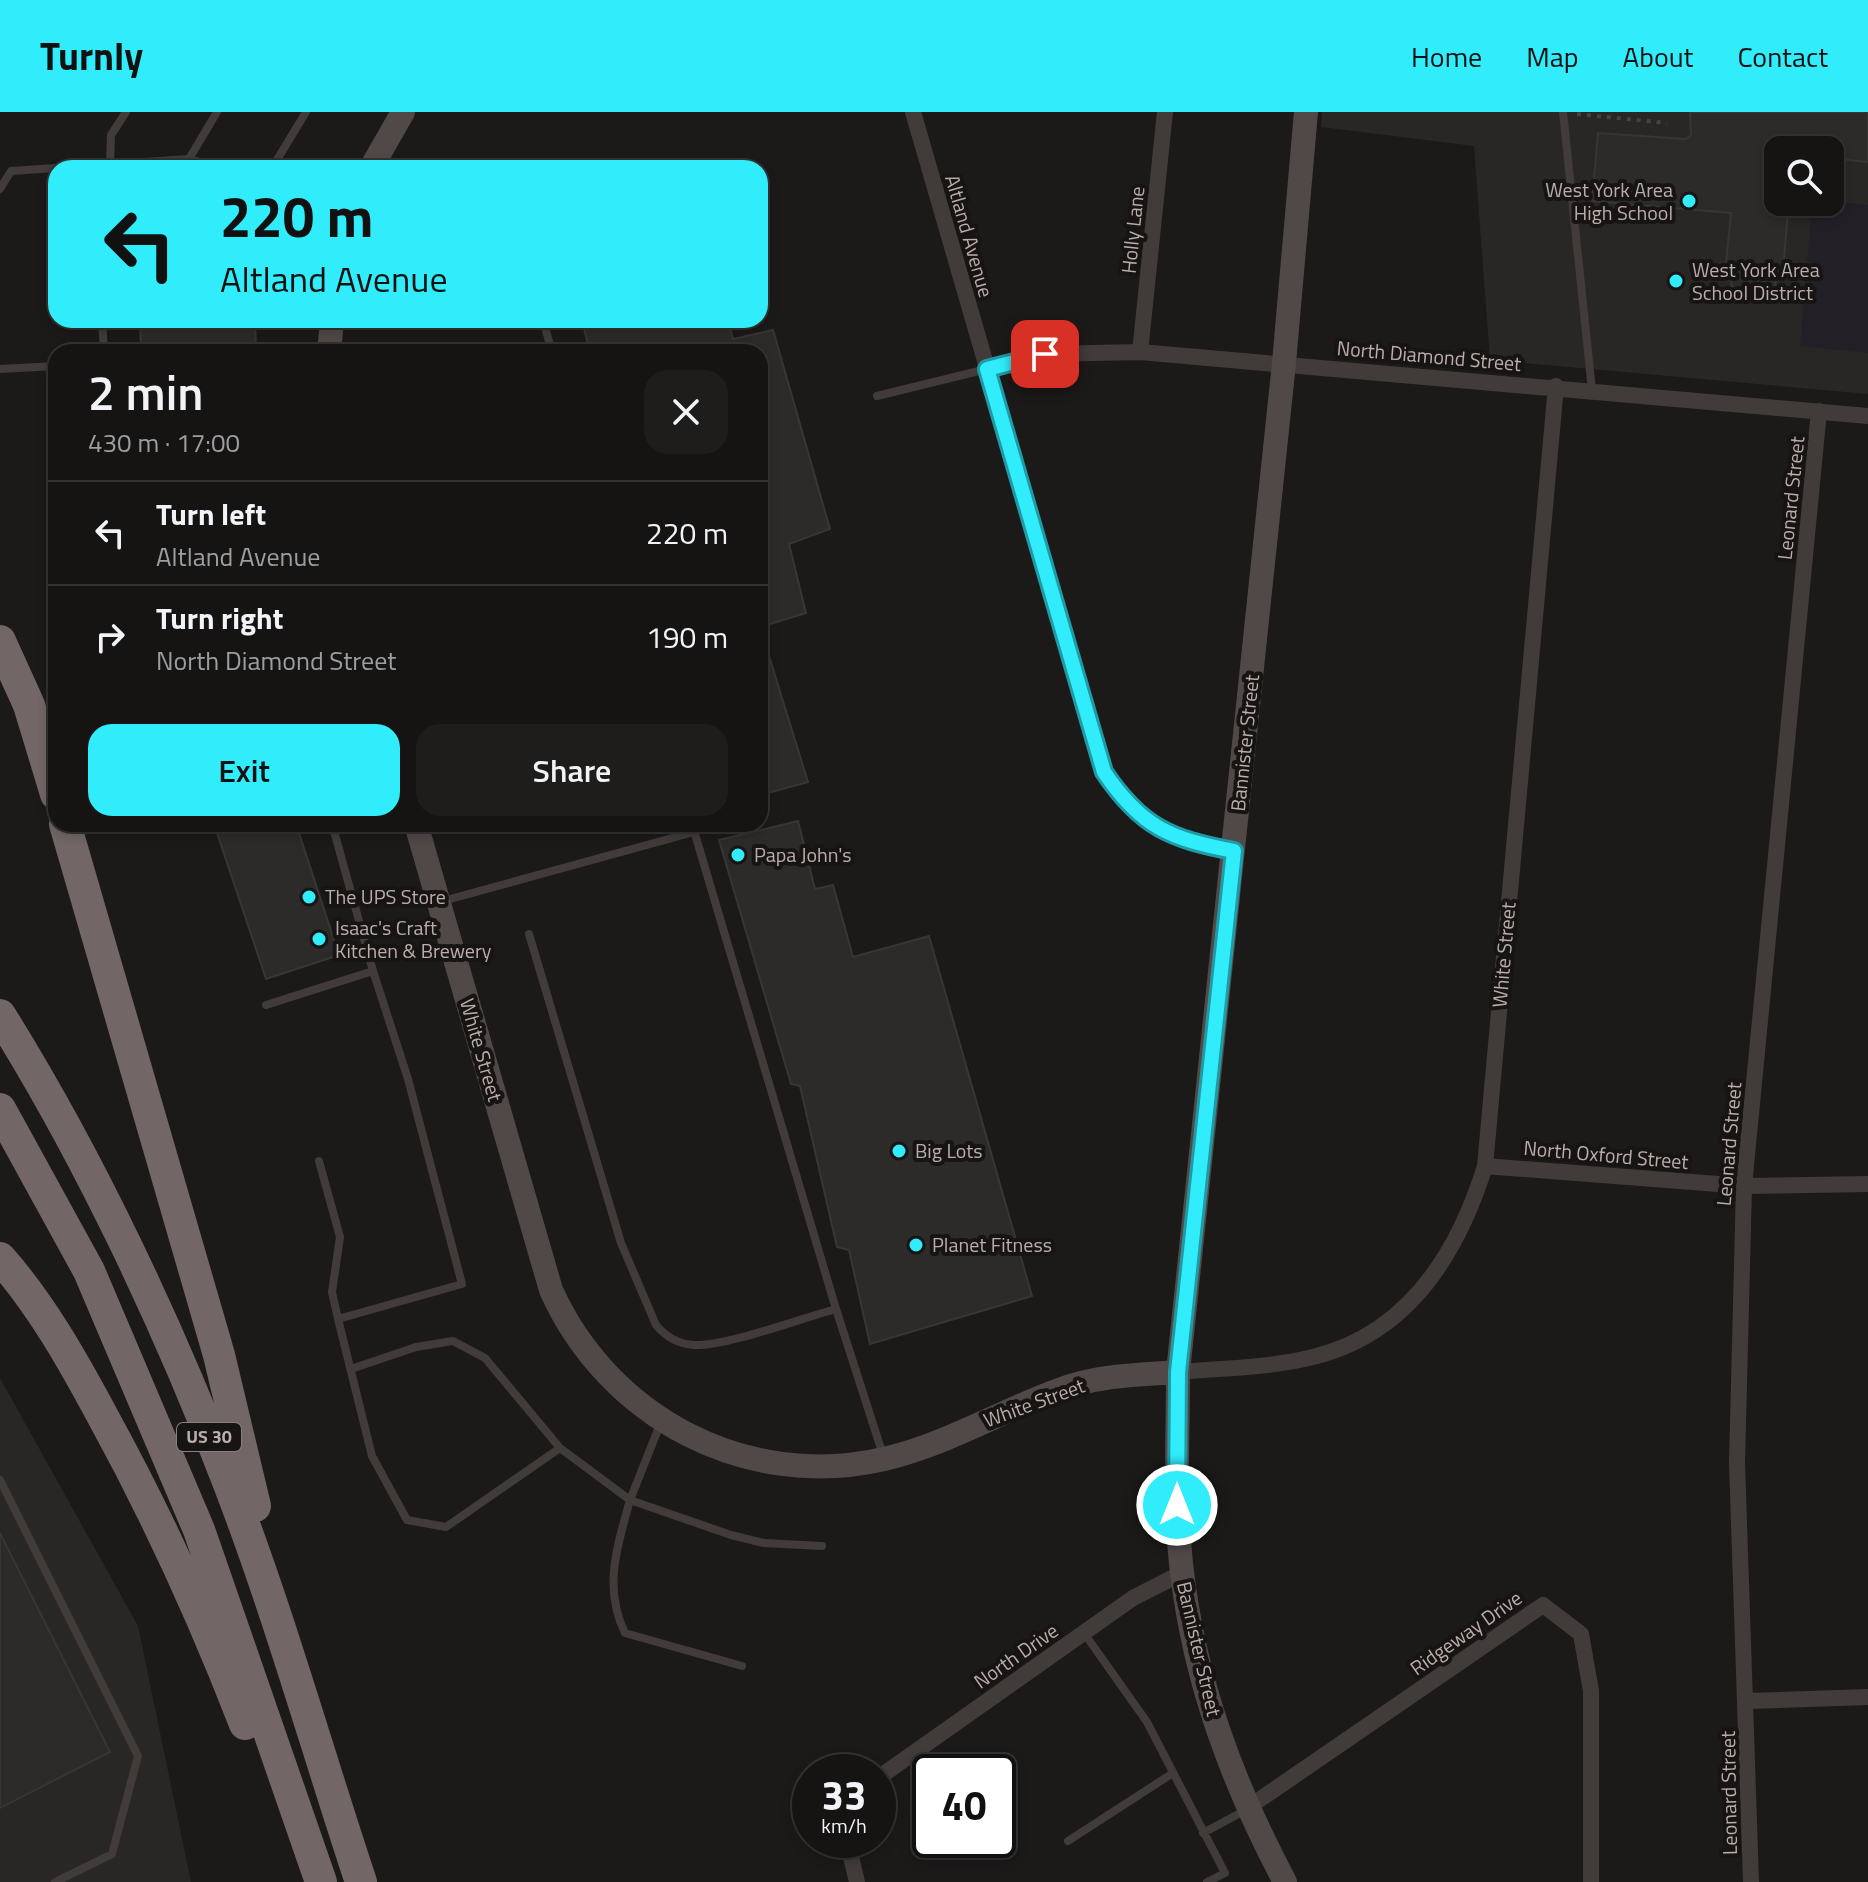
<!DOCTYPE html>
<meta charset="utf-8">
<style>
:root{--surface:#151413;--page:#1e1d1c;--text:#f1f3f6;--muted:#9d9ea0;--line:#343333;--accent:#31edfc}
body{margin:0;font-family:"Titillium Web",sans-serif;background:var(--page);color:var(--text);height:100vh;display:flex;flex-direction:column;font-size:30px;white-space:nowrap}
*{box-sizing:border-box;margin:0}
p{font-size:26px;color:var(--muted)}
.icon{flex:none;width:44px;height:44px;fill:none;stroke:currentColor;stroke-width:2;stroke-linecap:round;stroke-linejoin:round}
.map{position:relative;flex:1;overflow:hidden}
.sheet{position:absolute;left:48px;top:232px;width:720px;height:488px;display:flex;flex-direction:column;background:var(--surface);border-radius:24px;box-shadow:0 4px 12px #0003,0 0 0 2px var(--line)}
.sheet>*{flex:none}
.hud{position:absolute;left:48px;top:48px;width:720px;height:168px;border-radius:24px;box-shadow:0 4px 12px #0003,0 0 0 2px var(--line);background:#31edfc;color:#111;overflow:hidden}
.buttons{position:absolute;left:1764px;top:24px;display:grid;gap:16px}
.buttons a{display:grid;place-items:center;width:80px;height:80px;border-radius:16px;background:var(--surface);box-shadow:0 4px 12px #0003,0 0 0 2px var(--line);font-size:40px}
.speed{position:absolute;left:792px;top:1642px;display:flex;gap:16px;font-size:40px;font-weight:700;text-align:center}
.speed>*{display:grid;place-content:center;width:104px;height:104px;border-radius:50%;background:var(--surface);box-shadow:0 4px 12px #0003,0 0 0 2px var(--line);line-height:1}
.speed small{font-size:20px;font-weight:400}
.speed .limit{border:4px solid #111;border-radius:12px;background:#fff;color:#111}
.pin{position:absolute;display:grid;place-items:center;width:68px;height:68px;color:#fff;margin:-34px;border-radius:16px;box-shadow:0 4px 12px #0006}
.me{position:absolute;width:88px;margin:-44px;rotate:0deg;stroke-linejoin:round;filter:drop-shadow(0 0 6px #0008)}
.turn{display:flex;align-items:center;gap:28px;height:168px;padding:0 40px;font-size:36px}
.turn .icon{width:104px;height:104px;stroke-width:2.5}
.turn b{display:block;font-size:56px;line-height:68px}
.round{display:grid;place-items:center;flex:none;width:84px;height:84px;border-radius:24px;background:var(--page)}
.overview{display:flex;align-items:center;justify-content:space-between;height:136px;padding:0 40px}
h1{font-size:48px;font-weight:600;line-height:60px}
.primary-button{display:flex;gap:16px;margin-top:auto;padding:16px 40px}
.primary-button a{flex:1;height:92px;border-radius:24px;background:var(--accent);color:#111;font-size:32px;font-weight:600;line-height:92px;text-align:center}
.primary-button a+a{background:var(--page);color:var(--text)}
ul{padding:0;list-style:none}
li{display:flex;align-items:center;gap:24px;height:104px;padding:0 40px;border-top:2px solid var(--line)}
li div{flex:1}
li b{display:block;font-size:30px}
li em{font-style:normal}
header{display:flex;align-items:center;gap:48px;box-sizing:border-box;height:112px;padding:0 40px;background:var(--accent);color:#111}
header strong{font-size:38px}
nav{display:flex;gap:44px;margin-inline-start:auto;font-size:28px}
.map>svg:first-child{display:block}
.built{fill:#292725;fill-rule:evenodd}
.green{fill:#231f27}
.building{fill:#2d2b29;stroke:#383533;stroke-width:2}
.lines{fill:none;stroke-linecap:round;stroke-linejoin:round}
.path{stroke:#484140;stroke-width:4;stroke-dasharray:4 6;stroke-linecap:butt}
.lane{stroke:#413c3a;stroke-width:8}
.street{stroke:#413c3a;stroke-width:16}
.secondary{stroke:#514948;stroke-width:24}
.highway{stroke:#726766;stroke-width:32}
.route-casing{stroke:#209aa4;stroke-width:20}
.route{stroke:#31edfc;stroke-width:14}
.poi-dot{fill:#31edfc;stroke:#171514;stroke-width:3}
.labels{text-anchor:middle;stroke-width:8;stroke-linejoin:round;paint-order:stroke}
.shield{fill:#171514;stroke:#8a7f7e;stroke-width:2}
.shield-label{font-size:18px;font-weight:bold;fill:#bcadab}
.poi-label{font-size:20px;fill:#bcadab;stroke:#171514;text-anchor:start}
.street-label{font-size:20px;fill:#bcadab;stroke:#171514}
</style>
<header>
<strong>Turnly</strong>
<nav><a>Home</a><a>Map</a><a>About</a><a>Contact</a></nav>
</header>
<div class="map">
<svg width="1868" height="1770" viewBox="0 0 1868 1770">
<rect width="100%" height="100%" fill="#1c1a19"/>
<path class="built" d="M1322 0H1868V282L1490 248 1474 34 1321 15ZM1778 38H1830V90H1778Z
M0 1266 138 1514 191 1770H0Z"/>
<path class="green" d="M1830 89 1868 93V241L1800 234 1812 90Z"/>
<path class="building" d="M1690 0H1868V50L1830 46V38H1778V90H1789L1782 168H1776L1774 179 1731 175 1732 163 1725 162 1731 101 1592 89 1598 21 1686 27 1691 23Z
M140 208H255L256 240H141Z
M728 208 733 227 773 218 830 417 789 432 806 501 760 515 808 670 760 683V240H590L582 209Z
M798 709 815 777 833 773 853 845 929 824 1032 1184 870 1232 849 1138 837 1135 800 974 791 972 719 728Z
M214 712H296L339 843 266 867Z
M0 1421 110 1640 0 1696Z"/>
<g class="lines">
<path class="path" d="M1577 2 1667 11"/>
<path class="lane" d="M1563 0 1592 278
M189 47 217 0
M380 47 401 56
M110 52 111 23 126 0
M272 56 306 0
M0 77 11 59 189 47 223 56
M102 208 104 240
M543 208 552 240
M0 257 56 254
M877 284 987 257
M332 712 373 859 408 967 462 1172 338 1207 372 1344 407 1408 446 1415 560 1336
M692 712 836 1197 883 1343
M443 789 694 720
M529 822 621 1131 656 1213C666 1225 678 1232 694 1233 725 1235 802 1206 836 1197
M266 893 373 859
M319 1049 340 1125 332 1180 338 1207
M351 1257 416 1235 453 1229 485 1246 560 1336 630 1388 661 1310
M0 1368 138 1644 112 1742 55 1770
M1084 1521 1147 1610 1225 1761 1207 1770
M742 1554 625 1521C603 1476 617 1435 630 1388L731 1423 764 1431 822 1434
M1203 1721 1246 1698
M1068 1729 1173 1661"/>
<path class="street" d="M913 0 1104 660C1141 715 1170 726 1234 739
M1140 240 1165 0
M987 257 1045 242 1140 240 1868 304
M1485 1054 1744 1074 1868 1072
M1178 1260C1223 1256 1269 1256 1313 1245 1408 1222 1458 1141 1485 1054L1556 274
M1747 1589 1868 1585
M878 1666 1133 1486 1182 1461
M1246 1697 1543 1493 1581 1522 1591 1579V1770
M847 1728 857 1770
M1751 1770 1737 1351 1744 1074 1819 299"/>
<path class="secondary" d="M371 56 403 0
M329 240 332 208
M416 712 551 1178C608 1305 746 1379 884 1347 945 1333 1001 1299 1059 1278 1096 1263 1139 1263 1178 1260
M1285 1770C1233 1672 1195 1571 1182 1460 1174 1394 1178 1326 1178 1260L1284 251 1306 0"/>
<path class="highway" d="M0 529 29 593 56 682
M65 712 219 1243 255 1394
M0 903C89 1045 169 1215 229 1372 279 1502 317 1638 361 1770
M0 997 89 1159 199 1418 321 1770
M0 1146C41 1192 73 1249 102 1303 157 1403 204 1506 245 1612"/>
</g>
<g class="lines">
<defs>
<path id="route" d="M1045 242 987 257 1104 660C1141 715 1170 727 1234 739L1178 1260 1177 1393"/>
</defs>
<use href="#route" class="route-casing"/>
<use href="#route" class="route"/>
</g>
<g class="poi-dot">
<circle cx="1689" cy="89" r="8"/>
<circle cx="1676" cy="169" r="8"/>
<circle cx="738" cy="743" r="8"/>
<circle cx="309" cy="785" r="8"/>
<circle cx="319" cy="827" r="8"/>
<circle cx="899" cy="1039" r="8"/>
<circle cx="916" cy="1133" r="8"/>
</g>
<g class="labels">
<rect class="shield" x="177" y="1311" width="64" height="28" rx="6"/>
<g class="shield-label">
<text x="209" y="1331">US 30</text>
</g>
<g class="poi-label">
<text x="1673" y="85" text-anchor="end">West York Area<tspan x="1673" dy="23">High School</tspan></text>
<text x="1692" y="165">West York Area<tspan x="1692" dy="23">School District</tspan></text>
<text x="754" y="750">Papa John's</text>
<text x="325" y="792">The UPS Store</text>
<text x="335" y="823">Isaac's Craft<tspan x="335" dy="23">Kitchen &amp; Brewery</tspan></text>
<text x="915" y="1046">Big Lots</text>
<text x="932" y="1140">Planet Fitness</text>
</g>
<g class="street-label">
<text transform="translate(1133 118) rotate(-84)" y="7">Holly Lane</text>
<text transform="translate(969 124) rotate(74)" y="7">Altland Avenue</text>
<text transform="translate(1429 244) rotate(5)" y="7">North Diamond Street</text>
<text transform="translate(1791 386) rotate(-84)" y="7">Leonard Street</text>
<text transform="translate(1245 631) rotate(-84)" y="7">Bannister Street</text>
<text transform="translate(1504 843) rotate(-85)" y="7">White Street</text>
<text transform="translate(481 938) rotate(74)" y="7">White Street</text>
<text transform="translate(1729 1032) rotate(-85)" y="7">Leonard Street</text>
<text transform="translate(1606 1043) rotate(5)" y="7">North Oxford Street</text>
<text transform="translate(1034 1291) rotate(-20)" y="7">White Street</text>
<text transform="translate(1466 1521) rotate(-35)" y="7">Ridgeway Drive</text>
<text transform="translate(1199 1537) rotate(77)" y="7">Bannister Street</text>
<text transform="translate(1016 1544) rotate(-35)" y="7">North Drive</text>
<text transform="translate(1729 1681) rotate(-91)" y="7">Leonard Street</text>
</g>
</g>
</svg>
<div class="buttons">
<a><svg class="icon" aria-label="search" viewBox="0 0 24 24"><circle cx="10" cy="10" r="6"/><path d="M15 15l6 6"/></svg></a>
</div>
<div class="speed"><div>33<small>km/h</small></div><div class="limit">40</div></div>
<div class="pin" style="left:1045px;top:242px;background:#d93025"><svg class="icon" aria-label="arrive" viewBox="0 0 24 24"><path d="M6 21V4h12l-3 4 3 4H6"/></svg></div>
<svg class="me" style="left:1177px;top:1393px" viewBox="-20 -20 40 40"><circle r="17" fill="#31edfc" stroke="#fff" stroke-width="3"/><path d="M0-11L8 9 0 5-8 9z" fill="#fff"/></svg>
<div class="hud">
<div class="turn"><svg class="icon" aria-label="left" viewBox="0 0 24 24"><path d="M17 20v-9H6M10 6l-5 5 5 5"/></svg><div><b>220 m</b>Altland Avenue</div></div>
</div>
<section class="sheet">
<div class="overview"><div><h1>2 min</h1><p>430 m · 17:00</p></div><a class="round"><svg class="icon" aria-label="close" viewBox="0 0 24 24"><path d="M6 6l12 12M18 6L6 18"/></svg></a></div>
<ul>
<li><svg class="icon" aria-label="left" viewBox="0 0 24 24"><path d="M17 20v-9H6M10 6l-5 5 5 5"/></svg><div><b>Turn left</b><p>Altland Avenue</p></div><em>220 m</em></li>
<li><svg class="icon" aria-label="right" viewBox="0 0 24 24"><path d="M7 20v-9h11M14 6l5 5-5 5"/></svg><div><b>Turn right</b><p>North Diamond Street</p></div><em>190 m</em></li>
</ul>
<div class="primary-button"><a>Exit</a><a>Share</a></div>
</section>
</div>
